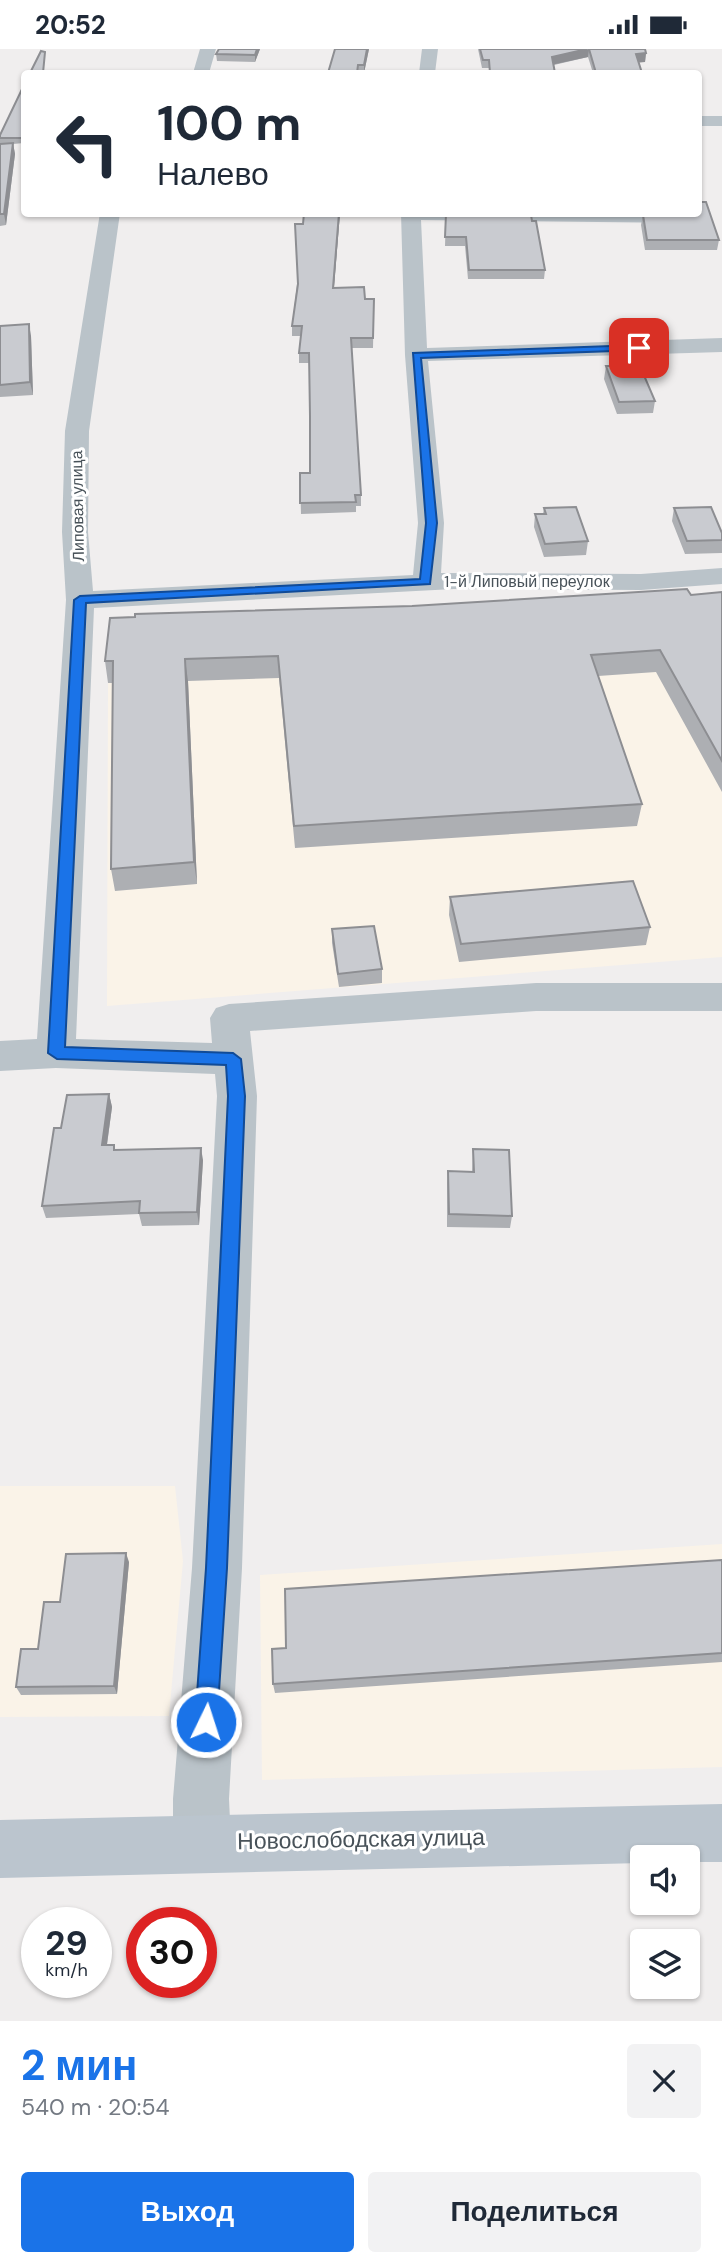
<!DOCTYPE html>
<html lang="ru">
<meta charset="utf-8">
<style>
:root{--surface:#fff;--page:#f2f2f3;--text:#1f2937;--muted:#747a83;--accent:#1a73e8}
body{margin:0;font-family:"DM Sans",sans-serif;background:var(--page);color:var(--text);height:100vh;display:flex;flex-direction:column;font-size:26px;white-space:nowrap}
*{box-sizing:border-box;margin:0}
p{font-size:23px;color:var(--muted)}
.icon{flex:none;width:38px;height:38px;fill:none;stroke:currentColor;stroke-width:2;stroke-linecap:round;stroke-linejoin:round}
.map{position:relative;height:1972px;overflow:hidden}
.sheet{display:flex;flex-direction:column;background:var(--surface);flex:1}
.sheet>*{flex:none}
.guide{position:absolute;left:21px;top:21px;width:681px;height:147px;border-radius:7px;box-shadow:0 2px 5px #0004;background:#fff;color:var(--text);overflow:hidden}
.fabs{position:absolute;left:630px;top:1796px;display:grid;gap:14px}
.fabs a{display:grid;place-items:center;width:70px;height:70px;border-radius:7px;background:var(--surface);box-shadow:0 2px 5px #0004;font-size:35px}
.speed{position:absolute;left:21px;top:1858px;display:flex;gap:14px;font-size:35px;font-weight:700;text-align:center}
.speed>*{display:grid;place-content:center;width:91px;height:91px;border-radius:50%;background:var(--surface);box-shadow:0 2px 5px #0004;line-height:1}
.speed small{font-size:18px;font-weight:400}
.speed .limit{border:10px solid #d22;background:#fff;color:#111}
.pin{position:absolute;display:grid;place-items:center;width:60px;height:60px;color:#fff;margin:-30px;border-radius:14px;box-shadow:0 4px 10px #0006}
.me{position:absolute;width:77px;margin:-38px;rotate:4deg;stroke-linejoin:round;filter:drop-shadow(0 0 5px #0008)}
.turn{display:flex;align-items:center;gap:24px;height:147px;padding:0 21px;font-size:32px}
.turn .icon{width:91px;height:91px;stroke-width:2.5}
.turn b{display:block;font-size:49px;line-height:60px}
.round{display:grid;place-items:center;flex:none;width:74px;height:74px;border-radius:7px;background:var(--page)}
.summary{display:flex;align-items:center;justify-content:space-between;height:119px;padding:0 21px}
h1{font-size:42px;font-weight:800;line-height:52px;color:var(--accent)}
.action{display:flex;gap:14px;margin-top:auto;padding:14px 21px}
.action a{flex:1;height:80px;border-radius:7px;background:var(--accent);color:#fff;font-size:28px;font-weight:800;line-height:80px;text-align:center}
.action a+a{background:var(--page);color:var(--text)}
.status{display:flex;justify-content:space-between;align-items:center;height:49px;padding:0 35px;background:var(--surface);direction:ltr}
.status svg{height:19px;fill:currentColor}
.map>svg:first-child{display:block}
.commercial{fill:#faf3e8}
.lines{fill:none;stroke-linecap:round;stroke-linejoin:round}
.minor{fill:#bac3c9;fill-rule:evenodd}
.secondary{fill:#bbc5ce;fill-rule:evenodd}
.wall{fill:#adafb3}
.shaded-wall{fill:#8d8e92}
.building{fill:#c9cbd0;stroke:#8d8e92;stroke-width:2}
.route{fill:#1a73e8;stroke:#114b97;stroke-width:2}
.labels{text-anchor:middle;stroke-width:6;stroke-linejoin:round;paint-order:stroke}
.far-street-label{font-size:16px;fill:#485259;stroke:#fff}
.near-street-label{font-size:23px;fill:#485259;stroke:#fff}
</style>
<div class="status"><b>20:52</b><svg viewBox="0 0 49 12"><path d="M0 12V9h3v3zM5 12V6h3v6zM10 12V3h3v9zM15 12V0h3v12zM26 1h20v11H26zM47 4h2v5h-2z"/></svg></div>
<div class="map">
<svg width="722" height="1972" viewBox="0 0 722 1972">
<rect width="100%" height="100%" fill="#f0eeee"/>
<path class="commercial" d="M113 590 722 623V908L107 957 108 634Z
M0 1437H175L183 1512 169 1667 0 1668Z
M722 1495V1718L262 1731 260 1526Z"/>
<g class="lines">
<path class="minor" d="M200 0H216L209 24H193Z
M422 0H438L435 24H419Z
M698 67H722V77H698Z
M100 164H120L89 382 88 483 93 542 413 526 418 474 405 306 401 164H695L698 168 688 174 421 171 427 299 722 289V303L428 312 444 474 441 524 641 525 722 519V535L641 541 454 540 94 559 76 990 212 994 210 969 216 959 229 955 536 934H722V962H536L250 982 257 1047 242 1519 229 1750 231 1793 222 1813 202 1822 182 1813 173 1793V1750L192 1519 217 1047 215 1025 56 1019 0 1022V992L37 990 66 551 62 483 65 382Z"/>
<path class="secondary" d="M722 1755V1813H688V1808H642V1814L0 1829V1771Z"/>
</g>
<path class="wall" d="M219 0H260L255 13 217 12 216 5Z
M369 0 364 24H328Z
M478 0H645L646 4 645 13H638L642 24H593L588 8 554 16 555 24H489V19H482Z
M24 36V94L13 95 15 105 6 176 0 177V86Z
M700 153 719 191 717 201H645L641 176 643 166H690L698 161Z
M304 164H340L334 239 365 250H374L373 299H351L361 446V457H356V463L301 465 300 424H310V367L309 314H299V304L301 287H292V277L297 235Z
M446 165 545 221 544 230H468L465 197H445Z
M0 277 31 287 33 346 0 348Z
M606 317 655 352 653 364 617 365 604 330Z
M544 459 588 492 586 506 544 508 534 478 535 465H543Z
M674 459 722 484V504L685 505 672 472Z
M722 543V743L656 623 598 627 642 755 637 777 295 799 279 629 188 632 197 835 115 842 111 820 113 634H108L105 612 412 557 691 546Z
M450 848 650 878 646 896 459 913 449 866Z
M332 880 382 920V934L339 938 332 894Z
M109 1045 112 1058 107 1096 115 1101 203 1111 199 1176 142 1177 139 1165 46 1169 42 1157 61 1079Z
M473 1100 512 1167 510 1179 447 1178V1134L448 1122H472Z
M722 1511V1613L275 1644 273 1635 286 1599Z
M129 1513 117 1645 21 1646 16 1638 38 1600 60 1553Z"/>
<path class="shaded-wall" d="M257 0H260L255 13V6Z
M367 0H369L364 24V16Z
M589 0 588 8 551 16 552 8Z
M646 4 645 13 635 14 636 5Z
M13 94 15 105 6 176 4 165Z
M339 164H340L333 249V239Z
M29 275 31 287 33 346 30 333Z
M185 610 188 632 197 835 194 813Z
M109 1045 112 1058 105 1109 102 1096Z
M201 1099 203 1111 199 1176 197 1163Z
M126 1504 129 1513 117 1645 114 1637Z"/>
<path class="building" d="M219 0H257L255 6 216 5Z
M335 0H367L364 16H358L357 24H328Z
M480 0H587L552 8 555 24H490L489 11H483Z
M589 0H645L646 4 636 5 642 24H596Z
M41 2 45 3 43 24H30Z
M24 36V89H0V86Z
M13 94 4 165H0V95Z
M700 153H706L719 191H647L643 166H690L693 164H698V162L701 160Z
M304 164H339L333 239 364 238 365 250H374L373 289H351L361 446H355L356 453 300 454V424H310V367L309 304H299L302 277H292L298 235 295 175H303Z
M446 165 531 166 532 172H536L545 221H469L466 188H445Z
M29 275 30 333 0 336V277Z
M606 317H640L655 352 619 353Z
M576 458 588 492 545 495 535 465H546L544 459Z
M711 458 722 484V491L687 492 674 459Z
M687 540 691 546 722 543V712L660 601 591 606 642 755 294 777 278 607 185 610 194 813 111 820 113 612H105L110 569 135 568V565L412 557Z
M633 832 650 878 461 895 450 848Z
M374 877 382 920 338 925 332 880Z
M109 1045 102 1096H114V1101L201 1099 197 1163 139 1164 140 1152 42 1157 54 1079H61L67 1046Z
M473 1100 509 1101 512 1167 449 1165 448 1122 474 1123Z
M126 1504 114 1637 16 1638 21 1600H38L44 1553H60L66 1505Z
M722 1511V1604L273 1635 272 1600 286 1599 285 1540Z"/>
<path class="route" d="M639 296 642 301 421 309 437 474 430 535 86 554 65 998 233 1004 241 1010 245 1047 227 1519 217 1673 214 1681 206 1684 198 1681 195 1673 206 1519 228 1047 226 1016 57 1010 48 1004 74 551 80 547 420 530 426 474 413 304Z"/>
<g class="labels">
<g class="far-street-label">
<text transform="translate(77 457) rotate(-91)" y="6">Липовая улица</text>
<text x="527" y="538">1-й Липовый переулок</text>
</g>
<g class="near-street-label">
<text transform="translate(361 1790) rotate(-1)" y="8">Новослободская улица</text>
</g>
</g>
</svg>
<div class="fabs">
<a><svg class="icon" aria-label="sound" viewBox="0 0 24 24"><path d="M4 9h4l5-4v14l-5-4H4zM17 9q2 3 0 6"/></svg></a>
<a><svg class="icon" aria-label="layers" viewBox="0 0 24 24"><path d="M12 4l9 5-9 5-9-5zM3 14l9 5 9-5"/></svg></a>
</div>
<div class="speed"><div>29<small>km/h</small></div><div class="limit">30</div></div>
<div class="pin" style="left:639px;top:299px;background:#d93025"><svg class="icon" aria-label="arrive" viewBox="0 0 24 24"><path d="M6 21V4h12l-3 4 3 4H6"/></svg></div>
<svg class="me" style="left:206px;top:1673px" viewBox="-20 -20 40 40"><circle r="17" fill="#1a73e8" stroke="#fff" stroke-width="3"/><path d="M0-11L8 9 0 5-8 9z" fill="#fff"/></svg>
<div class="guide">
<div class="turn"><svg class="icon" aria-label="left" viewBox="0 0 24 24"><path d="M17 20v-9H6M10 6l-5 5 5 5"/></svg><div><b>100 m</b>Налево</div></div>
</div>
</div>
<section class="sheet">
<div class="summary"><div><h1>2 мин</h1><p>540 m · 20:54</p></div><a class="round"><svg class="icon" aria-label="close" viewBox="0 0 24 24"><path d="M6 6l12 12M18 6L6 18"/></svg></a></div>
<div class="action"><a>Выход</a><a>Поделиться</a></div>
</section>
